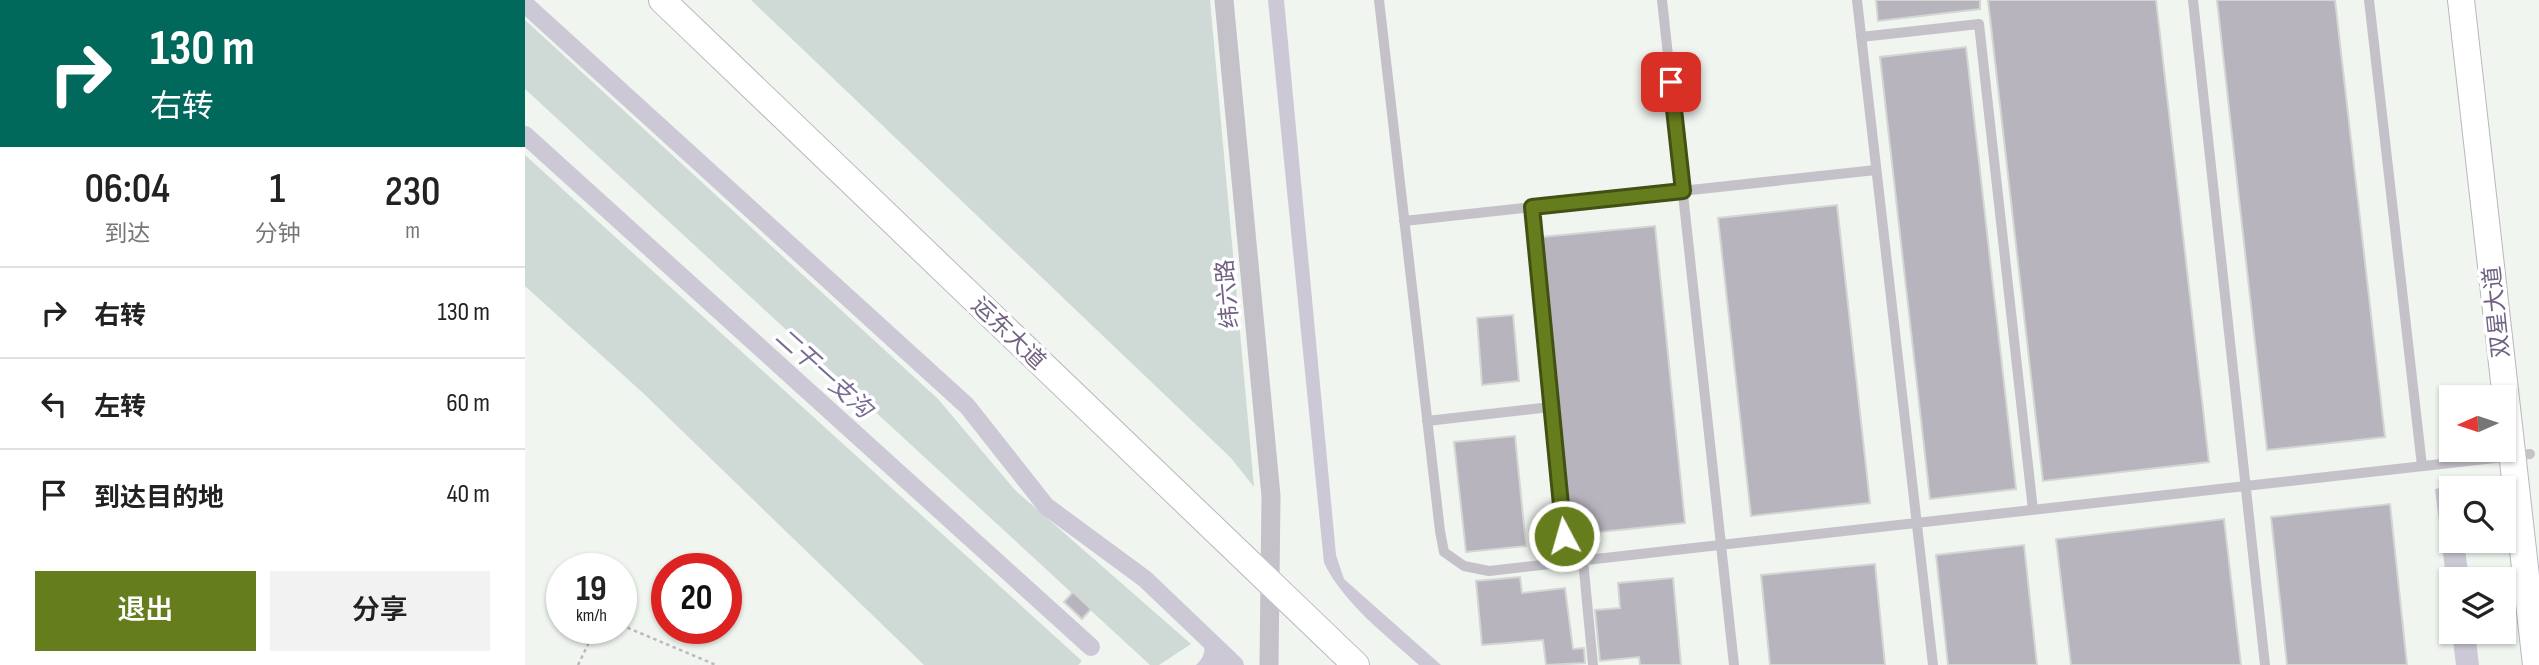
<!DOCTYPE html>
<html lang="zh">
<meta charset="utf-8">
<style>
:root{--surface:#fff;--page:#f2f2f2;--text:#222;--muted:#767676;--line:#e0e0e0;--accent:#667d1d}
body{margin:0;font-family:"Sofia Sans Condensed","Noto Sans SC",sans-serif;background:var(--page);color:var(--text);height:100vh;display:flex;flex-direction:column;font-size:26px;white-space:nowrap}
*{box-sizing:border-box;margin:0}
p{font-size:23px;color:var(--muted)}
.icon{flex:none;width:38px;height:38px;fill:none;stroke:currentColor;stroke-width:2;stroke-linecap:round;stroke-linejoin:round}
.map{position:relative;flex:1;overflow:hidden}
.drawer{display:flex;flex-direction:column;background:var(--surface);width:525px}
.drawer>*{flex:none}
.hud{background:#00695c;color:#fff;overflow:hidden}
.needle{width:46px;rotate:267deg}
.buttons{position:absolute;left:1914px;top:385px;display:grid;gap:14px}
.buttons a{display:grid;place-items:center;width:77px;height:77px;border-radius:0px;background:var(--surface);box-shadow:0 2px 5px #0004;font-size:35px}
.speed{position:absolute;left:21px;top:553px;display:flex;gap:14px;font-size:35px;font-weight:700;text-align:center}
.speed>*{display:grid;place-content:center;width:91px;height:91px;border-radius:50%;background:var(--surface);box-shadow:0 2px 5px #0004;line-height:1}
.speed small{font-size:18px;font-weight:400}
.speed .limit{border:10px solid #d22;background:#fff;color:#111}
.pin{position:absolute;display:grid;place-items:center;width:60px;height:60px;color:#fff;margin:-30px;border-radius:14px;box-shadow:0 4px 10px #0006}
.me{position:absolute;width:77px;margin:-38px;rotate:354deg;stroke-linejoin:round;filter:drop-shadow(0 0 5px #0008)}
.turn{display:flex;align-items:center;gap:24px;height:147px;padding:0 35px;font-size:32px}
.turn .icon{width:91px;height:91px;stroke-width:2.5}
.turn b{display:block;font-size:49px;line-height:60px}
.eta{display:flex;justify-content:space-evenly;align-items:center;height:119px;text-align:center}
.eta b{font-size:42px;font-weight:600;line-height:49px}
.action{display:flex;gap:14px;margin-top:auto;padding:14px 35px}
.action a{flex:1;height:80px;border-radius:0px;background:var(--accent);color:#fff;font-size:28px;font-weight:600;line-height:80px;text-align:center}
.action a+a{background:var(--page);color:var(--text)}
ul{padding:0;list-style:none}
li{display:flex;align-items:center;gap:21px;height:91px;padding:0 35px;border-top:2px solid var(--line)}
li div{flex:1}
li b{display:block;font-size:26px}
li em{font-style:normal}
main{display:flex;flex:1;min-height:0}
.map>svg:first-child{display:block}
.green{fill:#cfdad6}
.water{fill:#ccc8d5}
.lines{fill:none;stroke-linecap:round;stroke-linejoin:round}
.canal{stroke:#ccc8d5;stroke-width:18}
.building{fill:#b7b4be;stroke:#d3d6d3;stroke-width:2}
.secondary-casing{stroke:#bab6bf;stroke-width:28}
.path{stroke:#bbb9be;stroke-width:2.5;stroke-dasharray:3.5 3.5;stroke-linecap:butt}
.lane{stroke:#c4c1c8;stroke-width:10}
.street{stroke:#c4c1c8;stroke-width:19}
.secondary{stroke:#fff;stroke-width:26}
.route-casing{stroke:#425113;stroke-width:18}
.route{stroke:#667d1d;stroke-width:12}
.labels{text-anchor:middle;stroke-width:7;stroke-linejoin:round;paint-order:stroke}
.street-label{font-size:23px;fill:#716283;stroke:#fff}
.water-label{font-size:24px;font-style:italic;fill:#786b96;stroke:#fff}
</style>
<main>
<section class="drawer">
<div class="hud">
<div class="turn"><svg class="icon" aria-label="right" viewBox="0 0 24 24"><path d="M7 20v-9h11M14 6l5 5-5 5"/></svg><div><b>130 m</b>右转</div></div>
</div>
<div class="eta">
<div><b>06:04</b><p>到达</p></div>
<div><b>1</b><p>分钟</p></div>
<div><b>230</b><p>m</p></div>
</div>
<ul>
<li><svg class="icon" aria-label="right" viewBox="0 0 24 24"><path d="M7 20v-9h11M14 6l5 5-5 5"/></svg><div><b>右转</b></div><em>130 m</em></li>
<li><svg class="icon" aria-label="left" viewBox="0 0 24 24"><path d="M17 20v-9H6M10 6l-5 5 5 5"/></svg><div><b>左转</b></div><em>60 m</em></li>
<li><svg class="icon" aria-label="arrive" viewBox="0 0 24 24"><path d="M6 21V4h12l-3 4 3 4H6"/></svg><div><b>到达目的地</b></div><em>40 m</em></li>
</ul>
<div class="action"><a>退出</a><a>分享</a></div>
</section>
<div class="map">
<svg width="2014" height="665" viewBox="0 0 2014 665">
<rect width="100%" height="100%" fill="#f0f5f0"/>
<path class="green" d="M226 0H685L729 487 706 458Z
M0 20 413 399 490 490 666 644 634 665H625L0 89Z
M0 155 557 661 553 665H399L118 393 0 286Z"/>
<path class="water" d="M743 0H759L811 555 819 579 916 665H894C860 634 820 605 799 563Z
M1923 486 1929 488 1927 541H1939L1944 579H1927V626L1910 489Z
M1927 632H1950L1954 665H1931Z
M677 634 711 665H671C682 655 680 648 677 634Z"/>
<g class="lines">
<path class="canal" d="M0 4 442 406 521 506 620 579 710 665
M0 135 566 647"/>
</g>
<path class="building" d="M1351 0H1455V9L1353 21Z
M1463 0H1631L1684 462 1518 481Z
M1692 0H1810L1860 437 1742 450Z
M1441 47 1491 489 1405 499 1355 57Z
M1312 205 1345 503 1226 516 1193 218Z
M1130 226 1160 523 1046 535 1017 237Z
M988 315 994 381 957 385 952 318Z
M990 436 1001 546 941 552 929 442Z
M1865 504 1882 665H1762L1746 517Z
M1699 519 1716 665H1546L1531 539Z
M1499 545 1512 665H1423L1411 555Z
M1350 564 1360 665H1245L1236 575Z
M995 577 997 593 1040 588 1048 649 1059 648 1060 663 1021 665 1018 640 957 645 951 581Z
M1148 578 1156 665H1115L1114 657 1075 661 1070 610 1095 608 1093 583Z
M548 592 566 609 557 619 539 602Z"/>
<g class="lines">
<defs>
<path id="secondary" d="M137 0 831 665
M1936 0 2011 665"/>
</defs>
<use href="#secondary" class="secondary-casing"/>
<path class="path" d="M96 625 191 665
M53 665 71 628"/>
<path class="lane" d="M854 0 915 531 919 552 939 566 964 571 2005 454
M1137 0 1209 665
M1332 0 1408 665
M1668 0 1740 665
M1844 0 1897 466
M1336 37 1454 24 1508 510
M1007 207 1041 562
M879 221 1351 170
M902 421 1026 407
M1058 560 1068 665"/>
<path class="street" d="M699 0 746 496 744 665"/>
<use href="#secondary" class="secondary"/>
</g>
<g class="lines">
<defs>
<path id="route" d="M1039 536 1007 207 1158 191 1146 82"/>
</defs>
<use href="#route" class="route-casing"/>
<use href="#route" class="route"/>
</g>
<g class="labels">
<g class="street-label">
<text transform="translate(702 294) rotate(-95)" y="8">纬六路</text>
<text transform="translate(1971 312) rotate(-96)" y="8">双星大道</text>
<text transform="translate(484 333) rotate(44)" y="8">运东大道</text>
</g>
<g class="water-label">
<text transform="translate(299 373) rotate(42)" y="8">二干一支沟</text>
</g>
</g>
</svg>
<div class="buttons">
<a><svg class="needle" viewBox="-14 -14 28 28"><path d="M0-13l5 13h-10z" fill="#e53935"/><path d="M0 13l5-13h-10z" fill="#767676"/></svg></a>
<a><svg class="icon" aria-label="search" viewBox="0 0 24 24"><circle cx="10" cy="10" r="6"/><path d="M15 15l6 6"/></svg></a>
<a><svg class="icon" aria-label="layers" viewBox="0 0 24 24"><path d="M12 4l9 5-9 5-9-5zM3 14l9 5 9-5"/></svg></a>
</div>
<div class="speed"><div>19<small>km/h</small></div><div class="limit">20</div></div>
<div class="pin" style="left:1146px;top:82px;background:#d93025"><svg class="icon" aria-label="arrive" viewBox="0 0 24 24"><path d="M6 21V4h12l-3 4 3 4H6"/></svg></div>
<svg class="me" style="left:1039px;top:536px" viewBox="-20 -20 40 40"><circle r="17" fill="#667d1d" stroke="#fff" stroke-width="3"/><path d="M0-11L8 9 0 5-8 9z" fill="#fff"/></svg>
</div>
</main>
